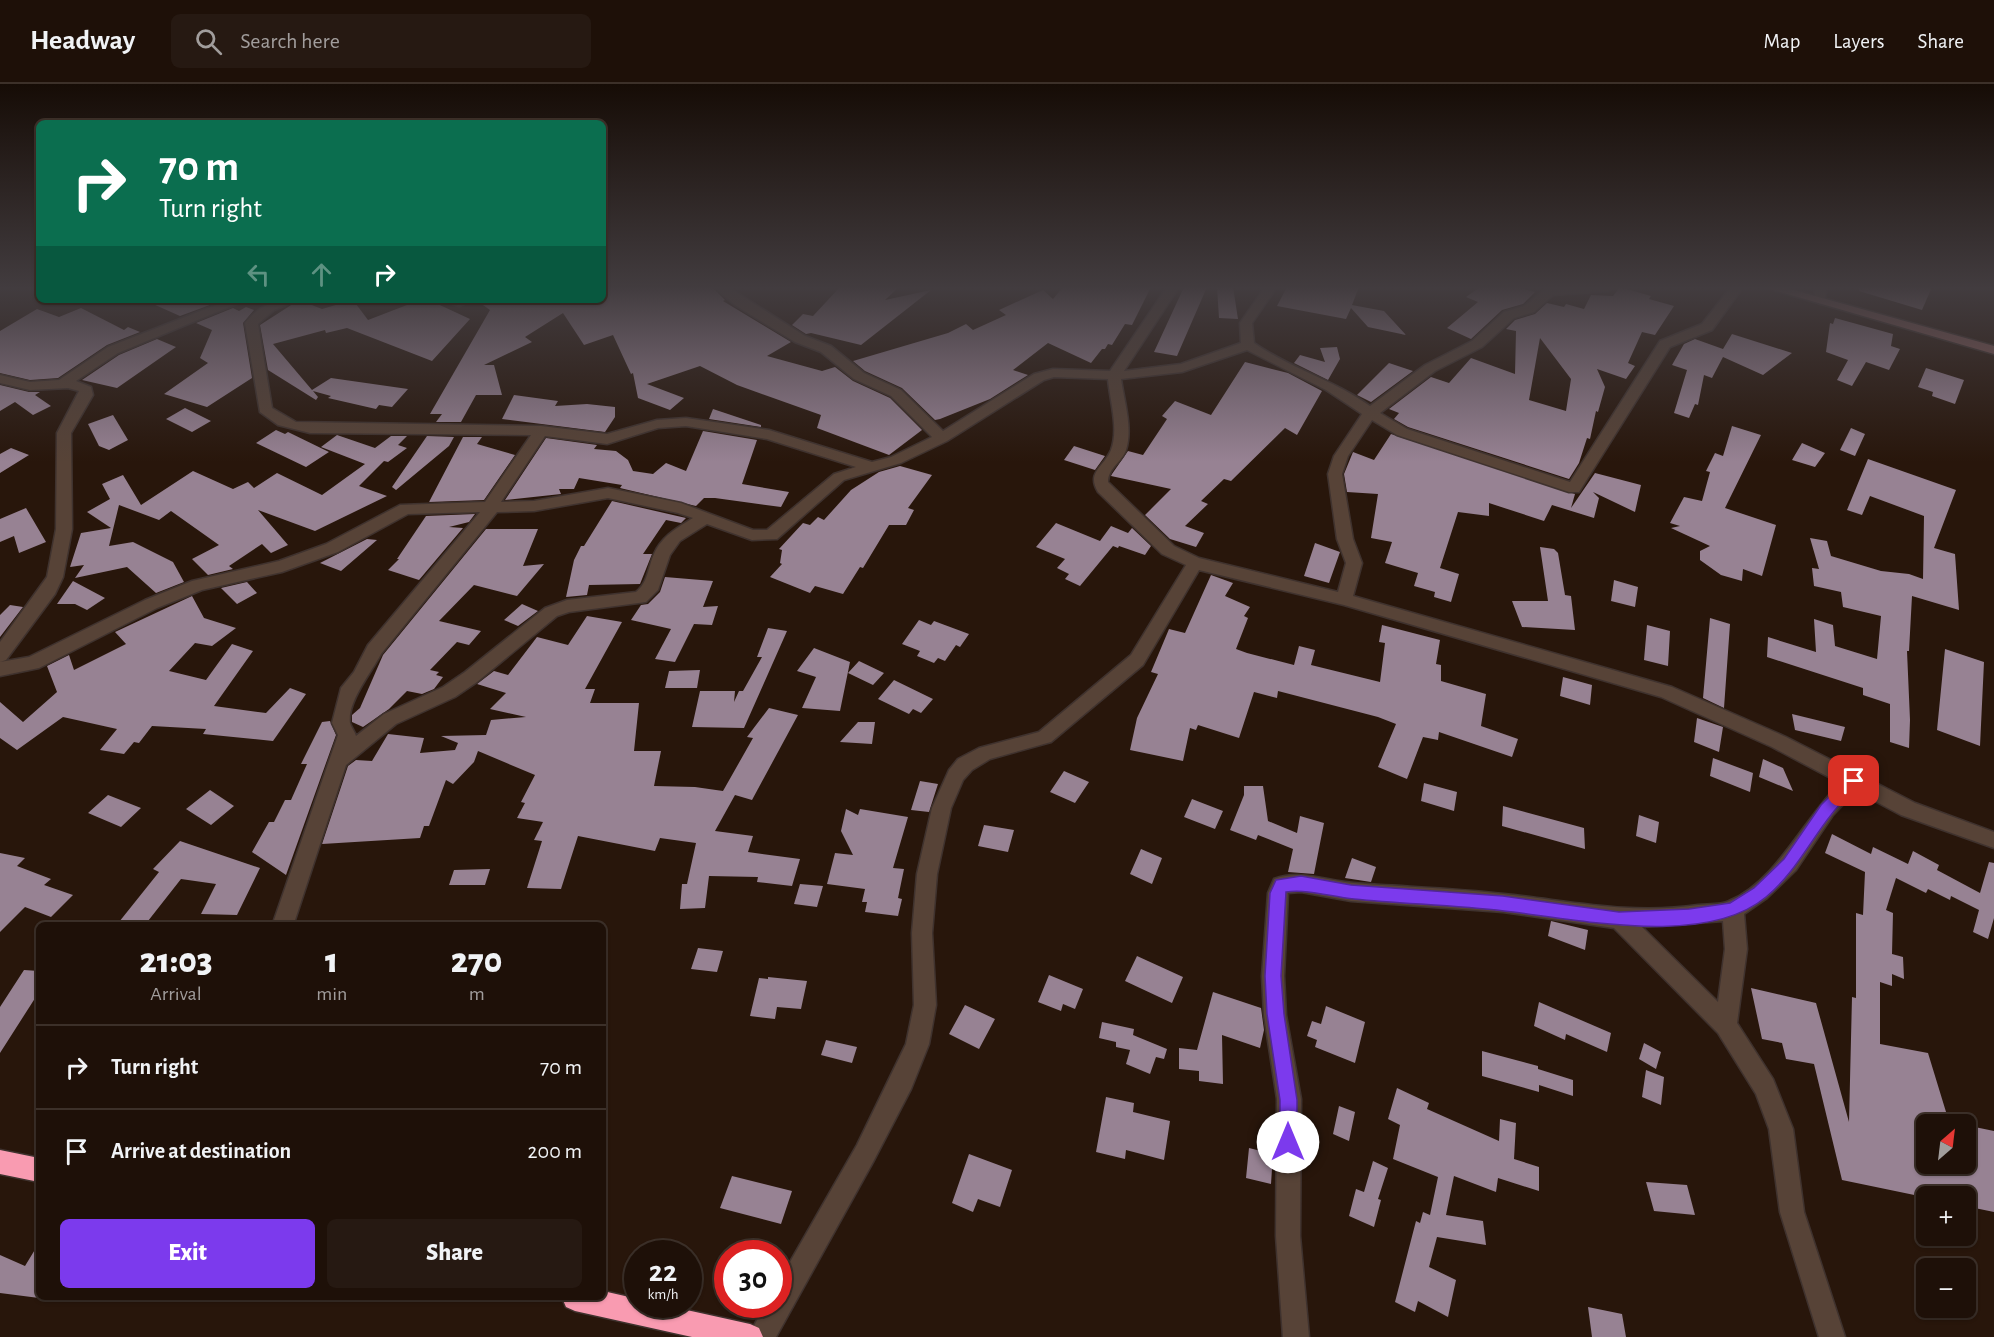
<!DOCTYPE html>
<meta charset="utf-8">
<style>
:root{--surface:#1e1008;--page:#261912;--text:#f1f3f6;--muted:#a19d9c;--line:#3c3029;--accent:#7c3aed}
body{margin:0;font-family:"Alegreya Sans",sans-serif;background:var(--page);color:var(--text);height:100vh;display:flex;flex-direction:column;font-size:22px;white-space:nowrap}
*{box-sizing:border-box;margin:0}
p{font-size:20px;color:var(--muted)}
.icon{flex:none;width:33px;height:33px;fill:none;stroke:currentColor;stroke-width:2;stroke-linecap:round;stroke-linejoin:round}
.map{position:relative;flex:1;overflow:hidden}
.sheet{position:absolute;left:36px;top:838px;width:570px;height:378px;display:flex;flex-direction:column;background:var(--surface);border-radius:9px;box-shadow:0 2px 4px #0004,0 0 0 2px var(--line)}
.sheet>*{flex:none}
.guide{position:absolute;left:36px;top:36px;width:570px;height:183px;border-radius:9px;box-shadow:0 2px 4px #0004,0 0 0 2px var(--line);background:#0b6e4f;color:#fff;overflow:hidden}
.needle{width:39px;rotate:28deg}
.fabs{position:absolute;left:1916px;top:1030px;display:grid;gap:12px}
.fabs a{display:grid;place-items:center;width:60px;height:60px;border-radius:9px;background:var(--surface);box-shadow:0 2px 4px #0004,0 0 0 2px var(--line);font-size:30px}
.speed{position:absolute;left:624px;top:1156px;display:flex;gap:12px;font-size:30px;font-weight:700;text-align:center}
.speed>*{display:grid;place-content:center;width:78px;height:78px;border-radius:50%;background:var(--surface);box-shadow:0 2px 4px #0004,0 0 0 2px var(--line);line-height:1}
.speed small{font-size:15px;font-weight:400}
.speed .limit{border:9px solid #d22;background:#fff;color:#111}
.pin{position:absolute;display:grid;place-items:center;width:51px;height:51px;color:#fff;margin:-26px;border-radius:12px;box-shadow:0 3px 9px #0006}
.me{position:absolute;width:66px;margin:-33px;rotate:0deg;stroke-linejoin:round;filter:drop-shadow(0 0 4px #0008)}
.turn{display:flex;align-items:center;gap:21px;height:126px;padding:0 24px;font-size:27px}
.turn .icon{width:78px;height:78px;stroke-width:2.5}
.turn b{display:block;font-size:42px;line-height:51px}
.lanes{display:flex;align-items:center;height:57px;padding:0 24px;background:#0003;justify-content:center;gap:30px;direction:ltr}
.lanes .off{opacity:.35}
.eta{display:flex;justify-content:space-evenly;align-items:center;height:102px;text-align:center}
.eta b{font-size:36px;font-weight:800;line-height:42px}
.primary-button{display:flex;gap:12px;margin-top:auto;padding:12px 24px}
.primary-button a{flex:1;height:69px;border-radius:9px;background:var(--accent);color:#fff;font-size:24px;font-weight:800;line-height:69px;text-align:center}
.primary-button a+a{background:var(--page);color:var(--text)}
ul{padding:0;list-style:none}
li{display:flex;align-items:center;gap:18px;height:84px;padding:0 24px;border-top:2px solid var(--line)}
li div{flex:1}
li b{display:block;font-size:22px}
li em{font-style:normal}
header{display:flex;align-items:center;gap:36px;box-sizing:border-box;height:84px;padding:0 30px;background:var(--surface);border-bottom:2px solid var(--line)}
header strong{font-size:28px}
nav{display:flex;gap:33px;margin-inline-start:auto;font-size:21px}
.search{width:420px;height:54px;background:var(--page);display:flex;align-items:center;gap:15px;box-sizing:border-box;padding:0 21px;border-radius:9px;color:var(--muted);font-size:22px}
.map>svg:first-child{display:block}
.building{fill:#978293;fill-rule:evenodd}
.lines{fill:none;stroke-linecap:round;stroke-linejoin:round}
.street-casing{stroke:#3f322e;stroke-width:3}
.secondary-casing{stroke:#3f322e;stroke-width:3}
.highway-casing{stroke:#3f322e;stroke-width:3}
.street{fill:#574337;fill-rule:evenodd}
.secondary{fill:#885d5c;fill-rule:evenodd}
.highway{fill:#f99bb1;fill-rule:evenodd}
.route{fill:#7c3aed;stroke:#51269a;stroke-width:1.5}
</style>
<header>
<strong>Headway</strong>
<div class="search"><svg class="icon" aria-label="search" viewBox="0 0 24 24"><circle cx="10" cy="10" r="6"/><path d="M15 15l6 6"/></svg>Search here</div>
<nav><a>Map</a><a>Layers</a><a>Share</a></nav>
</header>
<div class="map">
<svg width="1994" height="1253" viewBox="0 0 1994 1253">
<rect width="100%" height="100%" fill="#28160b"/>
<path class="building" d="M613 203H712L725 216 723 217 791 258 767 272 822 287 835 283 853 297 890 314 922 346 889 371 817 344 821 331 737 301 700 282 647 300 684 314 670 326 638 314 633 289 631 290 613 251 584 261 563 229 525 253 532 258 484 281H494L502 311H476L461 338H436L442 330H430L490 226 476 216H603V208Z
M840 203H899L885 216 931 206 861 261 811 249 806 250 792 241 803 230 813 232Z
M1063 203H1151L1132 241 1125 240 1112 261 1108 260 1105 265H1102L1091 279 1048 259 1013 286 1028 291 990 315 940 335 935 336 902 304 865 287 853 277 948 249 966 240 973 246 1006 231 999 226 1043 206 1053 215Z
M1184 203H1207L1177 272 1154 268Z
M1217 203H1233L1238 235 1219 234Z
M1287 203H1359L1352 221 1384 227 1406 251 1368 243 1351 224 1346 235 1277 222Z
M1480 203H1517L1535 208 1523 220 1502 226 1471 255 1447 244 1478 218 1466 213Z
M1620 203 1651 212 1649 215 1674 222 1655 251 1642 248 1628 279 1635 282 1626 295 1597 285 1605 303 1598 328 1596 327 1590 355 1587 354 1579 379 1569 395 1408 343 1394 335 1399 329 1389 325 1431 293 1449 299 1471 274 1515 290 1516 247 1506 245 1515 236 1535 230 1547 219 1564 223 1566 220 1584 225 1591 211 1613 212ZM1540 254 1571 295 1566 327 1529 316Z
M1859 203H1932L1922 226 1859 207Z
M144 216 218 218 180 232Z
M299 216 322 225 353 216 368 236 420 216H429L470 235 432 277 347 244 326 249 325 246 273 260 312 306 331 294 408 305 392 323 379 321 376 325 328 314 331 312 313 307 318 313 316 316 268 286 260 241Z
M246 223 254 226 243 239 252 294 207 323 164 310 208 279 200 274 212 246 196 239 233 224 239 227Z
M81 224 124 246 128 243 140 248 107 261 58 294 30 296 0 289V247L37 225 59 233Z
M1835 234 1893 250 1891 262 1900 265 1889 286 1866 278 1852 302 1837 296 1848 276 1826 268 1830 239 1833 240Z
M1732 250 1792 269 1763 291 1723 273 1712 294 1704 291 1698 321 1695 320 1689 334 1674 329 1687 286 1672 281 1684 260 1695 255 1723 265Z
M157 255 176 263 117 304 82 296 119 271Z
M1337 263 1340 275 1328 296 1294 279 1300 271 1325 278 1320 264Z
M1245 278 1288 289 1322 307 1297 351 1285 344 1231 397 1224 395 1201 417 1208 420 1185 442 1204 449 1196 463 1170 455 1145 431 1171 405 1111 392 1112 390 1128 367 1143 371 1167 335 1162 332 1175 317 1211 331Z
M1389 279 1413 287 1371 318 1357 311Z
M1926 284 1964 296 1955 320 1932 312 1933 308 1918 303Z
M0 301 29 308H40L35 311 51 322 33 331 15 318 0 327Z
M514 311 558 317 555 322 587 320 615 323V333L605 348 502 335Z
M185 324 211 337 192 348 166 335Z
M713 325 761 341V343L709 335Z
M113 331 128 356 109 366 99 362 88 340Z
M1732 342 1761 351 1725 424 1776 441 1762 492 1743 485 1742 497 1721 491 1700 476V467L1710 462 1671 444 1680 442 1670 439 1684 413 1702 417 1710 388 1706 387 1715 369 1723 372Z
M1851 344 1865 350 1855 372 1840 366Z
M276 346 285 350 288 348 329 368 306 383 256 359Z
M703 347 757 356 742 400 789 408 781 423 715 414H704L696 422 620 404 622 401 579 394 574 405H559L561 410 505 416 546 354 597 361 594 365 616 367 628 376 633 387 653 390 666 379 686 387Z
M1391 350 1575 410 1571 424 1595 389 1641 401 1635 428 1593 408 1599 414 1594 434 1552 421 1544 437 1489 419V432L1458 428 1440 484 1459 490 1451 518 1434 513 1435 508 1414 502 1418 489 1385 479 1392 458 1371 454 1378 410 1347 408 1344 390 1353 368 1374 376Z
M337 351 375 364 391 352H407L398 361 407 364 388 378 384 377 359 402 387 412 315 447 258 426 288 461 271 469 262 460 229 482 233 485 208 491 192 475 219 461 171 427 159 436 119 421 109 462 133 458 173 478 184 498 156 509 127 483 75 494 84 481 70 483 81 449 111 444 87 428 110 415 102 400 123 391 141 421 193 387 233 405 248 398 254 404 277 389 322 411 365 380 321 363Z
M427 352 454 353 449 362 396 406 392 403Z
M463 353H482L477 360 515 371 484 416 429 418Z
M1802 359 1825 369 1815 383 1792 376Z
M1074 362 1105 372 1095 386 1064 376Z
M11 364 29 371 0 389V370Z
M1868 375 1956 406 1934 464 1955 470 1959 526 1912 512 1909 567H1907L1910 636 1909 664 1890 658V620L1863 611V604L1767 573 1768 553 1816 568 1814 535 1833 541 1835 562 1877 575 1881 532 1843 523 1841 508 1814 502 1812 484 1819 485 1810 454 1827 457 1831 472 1881 487 1909 490 1923 495 1924 432 1870 412 1862 431 1847 426Z
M900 382 932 391 908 424 914 426 906 441H889L863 484 860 483 843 510 815 502 810 509 770 493 782 480 780 479 782 466 779 465 803 439 810 441 818 433 824 436 851 406 879 388Z
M612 417 686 434 681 439 666 436 643 470H652L640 500 589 501 587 511 566 513 574 476 581 462H584Z
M26 424 46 458 19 469 14 452 0 458V435Z
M475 430 469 438 449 443 463 444 419 496 388 486 399 475H397L426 432Z
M1056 439 1100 457 1111 442 1128 449 1132 444 1151 462 1145 471 1119 462 1118 464 1113 462 1080 502 1065 495 1069 490 1057 484 1065 475 1036 463Z
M486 445H538L523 482 544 480 517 512 474 501 439 537 481 547 469 561 457 558 430 586 439 588 436 591 443 593 434 605 422 610 407 607 389 625 363 643 352 638V631L360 624 383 571Z
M367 455 377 456 341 487 320 479Z
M1315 459 1340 468 1329 499 1304 492Z
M1540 463 1554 465 1558 469 1565 511 1571 512 1575 546 1522 543 1512 517H1548Z
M1211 491 1233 499 1225 512 1250 523 1244 532 1248 534 1236 565 1247 569 1294 581 1299 562 1315 566 1311 581 1380 598 1385 559 1379 558 1382 541 1440 556 1436 580 1441 581V597L1486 610 1481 642 1518 655 1512 673 1439 648 1438 656 1423 653 1407 695 1378 683 1396 640 1378 633 1278 607 1277 614 1254 608 1239 654 1198 641 1196 646 1190 644 1183 677 1130 666 1137 634 1158 590 1151 588 1169 545 1185 549Z
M665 493 713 497 703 523 718 522 712 541 694 540 675 578 655 575 671 545 631 536 641 521 648 520 660 508Z
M1614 496 1638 503 1635 523 1611 517Z
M73 497 105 514 87 526 75 520H57Z
M247 498 257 509 237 520 221 504Z
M192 512 204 534 236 544 212 562 195 559 169 587 206 596 232 560 253 567 214 622 266 629 290 604 306 610 273 657 203 650 206 645 152 642 139 659 134 658 124 670 100 666 117 645 63 633 17 666 0 654V618L23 638 57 608 47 582 69 571 74 586 126 560 115 548Z
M522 520 538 527 518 542 504 536Z
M10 521 23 523 0 553V531Z
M587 532 622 538 585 605H595L590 619H639L634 667H661L654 702 695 703 723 707 753 654 747 653 769 624 798 631 752 716 735 711 715 747 753 752 748 768 800 775 792 802 757 798 758 793 709 792 705 824 680 825 682 800H687L696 759 660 754 655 767 578 752 561 805 527 804 542 757 534 756 543 738 517 734 525 719 521 718 535 691 478 667 474 678 453 700 446 696 429 742H424L420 754 322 760 348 682 356 676 372 677 388 650 424 654 420 669 455 666 458 659 441 652 486 651 491 636 526 633 490 625 506 609 477 600 494 587 508 591 537 553 568 561Z
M1710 534 1730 540 1724 624 1703 614Z
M919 536 931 541 934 537 969 550 960 563 956 561 945 577 938 574 934 579 917 572 920 567 902 560Z
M1647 541 1670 547 1668 582 1644 576Z
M768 544 787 547 744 644 692 643 700 607H735L734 618 739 607H743L762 573H757Z
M814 564 850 578 840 627 802 624 816 593 797 587Z
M1945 565 1984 578 1980 662 1937 646Z
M859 577 884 589 873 601 848 589Z
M700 586 697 604H665L669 587Z
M1563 593 1592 601 1590 621 1560 612Z
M894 596 933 615 921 629 913 625 909 630 878 615Z
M1792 630 1845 643 1841 657 1795 646Z
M1697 634 1723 643 1719 668 1694 658Z
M330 637 336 651 286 791 252 768 269 738H274L285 716H291L307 680H301L322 638Z
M858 638H875L872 660 840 658Z
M1713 674 1753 689 1750 708 1710 692Z
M1763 675 1783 684 1793 707 1759 693Z
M1064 687 1089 698 1075 719 1050 708Z
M920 697 938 700 929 728 911 726Z
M1424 699 1457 708 1454 727 1421 717Z
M1244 702H1263L1268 737 1297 749 1300 732 1324 739 1314 790 1288 788 1293 765 1258 751 1256 756 1230 746 1244 711Z
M210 706 234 722 211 741 186 725Z
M108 711 141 724 121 743 88 729Z
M1192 715 1223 727 1215 745 1184 733Z
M1503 722 1584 744 1585 765 1502 742Z
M846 725 858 731 860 725 908 733 893 784 904 785 898 814 902 815 898 832 865 828 867 818H862L865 805 827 800 835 769 853 771 841 747Z
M1639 731 1659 738 1656 759 1636 752Z
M984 741 1014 746 1008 768 978 762Z
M1832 750 1871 770 1873 763 1908 780 1913 767 1939 781 1937 786 1980 809 1989 778 1994 779V834L1988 855 1973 848 1979 826 1951 812 1950 816 1928 805 1926 809 1896 794 1886 826 1893 829 1892 870 1903 873 1904 895 1892 890V902L1880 898V960L1928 969 1950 1041H1926V1080H1965V1041L1994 1047V1128L1965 1122V1113H1924L1842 1096 1814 980 1786 975 1782 959 1762 955 1751 904 1816 919 1849 1038 1852 913 1856 914V829L1863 831 1865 788 1825 769Z
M180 757 260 784 237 831 201 830 216 800 181 795 148 837 141 836 136 842 119 838 159 788 153 785Z
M1141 765 1162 774 1152 800 1130 790Z
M0 769 25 774 17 782 51 795 44 801 73 811 51 833 25 823 0 848Z
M1352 774 1376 783 1371 798 1345 794Z
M490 785 485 801H449L454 786Z
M800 800 823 802 817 823 794 820Z
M1551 837 1588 846 1585 866 1548 852Z
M698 864 723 867 717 888 691 885Z
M1137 872 1183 893 1172 919 1125 897Z
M24 886 39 887V908L0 969V923Z
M1049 891 1083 905 1075 925 1063 920 1061 927 1038 918Z
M768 893 807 897 801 925 777 923 775 935 750 932 759 894 768 895Z
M1213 908 1261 924 1264 946 1260 964 1222 951 1223 1000 1199 997V987L1179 985V964L1197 966Z
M1539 918 1611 949 1607 968 1566 950 1565 956 1534 942Z
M965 921 995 935 979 965 949 950Z
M1326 922 1365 938 1355 979 1315 963 1317 956 1307 952 1312 937 1321 940Z
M1102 938 1134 945 1133 951 1167 965 1164 975 1156 973 1150 990 1126 980 1130 966 1116 963V958L1099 954Z
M826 956 857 963 852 979 821 971Z
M1644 959 1661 968 1656 985 1639 975Z
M1482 967 1538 982V985L1573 996V1012L1539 1001V1008L1482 992Z
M1646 986 1664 993 1661 1021 1642 1013Z
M1397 1004 1429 1019 1427 1025 1499 1057 1500 1035 1516 1039 1514 1075 1539 1083V1107L1498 1094 1496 1108 1454 1092 1446 1131 1483 1137 1486 1161 1437 1153 1429 1183 1456 1196 1448 1233 1418 1217 1415 1228 1395 1218 1416 1137 1420 1139 1423 1128 1430 1131 1438 1093 1393 1075 1400 1041 1388 1035Z
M1106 1013 1134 1019 1133 1028 1170 1037 1164 1076 1126 1066 1125 1075 1096 1068Z
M1339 1022 1355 1028 1349 1057 1333 1050Z
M1249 1064 1273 1070 1271 1100 1246 1094Z
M969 1070 1012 1086 1000 1123 978 1115 973 1128 952 1119Z
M1373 1077 1388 1084 1378 1115 1381 1116 1374 1143 1349 1132 1356 1105 1364 1108Z
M732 1092 792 1107 781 1140 720 1124Z
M1646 1098 1687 1101 1695 1131 1654 1127Z
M39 1159V1214L0 1209V1171L25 1182Z
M1588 1223 1622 1230 1626 1253H1592Z"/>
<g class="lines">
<defs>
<path id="street" d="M714 203H728L805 252 831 262 864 289 901 306 943 347 1034 290 1053 285 1110 287 1167 203H1179L1124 287 1181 280 1241 259 1240 239 1265 203H1277L1252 239 1254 259C1291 285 1334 296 1370 322L1425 281 1472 257 1504 228 1524 222 1546 205 1614 203 1608 207 1553 211 1534 228 1514 234 1482 263 1435 287 1380 329 1407 345 1570 398 1660 257 1702 240 1731 203H1743L1712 246 1670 263 1579 408H1569L1397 351 1372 336 1348 372 1342 390 1353 455 1362 479 1353 512 1672 603 1786 653 1915 719 1994 748V764L1901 731 1856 707 1833 731 1796 786 1767 814 1744 830 1747 865 1737 939 1773 995 1793 1045 1804 1128 1845 1253H1819L1780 1128 1769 1045 1756 1010 1718 949 1614 844 1503 828 1351 817 1301 808 1288 809 1284 892 1286 931 1301 1015 1300 1152 1309 1253H1283L1276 1152 1277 1015 1264 931 1262 892 1268 809 1274 795C1301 785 1327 797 1354 799 1404 803 1454 804 1504 810 1571 817 1630 831 1698 821 1708 820 1721 821 1729 817 1776 798 1805 733 1840 699L1772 663 1661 613 1344 521 1199 486 1143 581 1051 658 990 675 972 686 963 696 951 724 937 790 932 849 936 921 929 960 911 1005 873 1078 776 1253H748L765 1221H778V1199L857 1061 906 960 914 921 912 849 917 790 932 724 949 686 958 675 979 664 1039 648 1131 571 1186 481 1162 470 1098 408C1086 388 1104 383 1111 366 1119 345 1110 317 1108 295L1054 293 1044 296 947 357 901 379 844 396 777 455 752 456 707 440 680 457 670 471 658 506 646 518 569 528 557 532 477 598 455 613 396 640 346 681 293 842H272L338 651 332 639 341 604 354 588 368 561 480 428 408 430 338 468 282 488 202 506 157 524 39 584 0 592V578L29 573 145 516 192 497 279 477 326 460 400 421 485 418 531 351 310 349 278 341 260 328 245 239C260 221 274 216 297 216L274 226 258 240 272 324 296 338 541 342 607 350 657 336 686 334 769 346 872 378 891 373 932 353 891 312 854 295 821 268 795 258 735 221ZM1247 266 1326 306 1362 330 1334 372 1328 390 1337 455 1346 479 1338 508 1199 474 1174 462 1108 398C1108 384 1122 378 1126 366 1133 344 1124 317 1121 295L1182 288ZM686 342 767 355 856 383 834 390 767 446H753L681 419 608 404 534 417 501 418 545 352 607 360 658 344ZM608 414 678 429 693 434C677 444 662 452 654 470 648 483 648 499 636 508L567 516 545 524 465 588 443 603 384 630 356 652C355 648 351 643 350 639 347 618 371 589 381 570L497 428 534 427ZM1723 837 1725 865 1718 918 1642 843Z
M1815 203H1827L1824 219 1820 220 1814 216Z
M229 216H246L118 269 76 297 91 303 93 311 71 349 72 445 63 493 55 510 6 576 0 578V558L47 493 56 445 57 349 79 307 68 304 30 306 0 299V291L30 298 59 296 108 263Z
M441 216H474L459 222Z"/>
<path id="secondary" d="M1763 203H1783L1994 262V270Z"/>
<path id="highway" d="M0 1066 39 1074V1098L0 1090Z
M603 1207 638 1215V1221H664L750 1240 759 1244 763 1253H692L575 1227 566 1223 562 1214H603Z"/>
</defs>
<use href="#street" class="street-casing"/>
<use href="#secondary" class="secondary-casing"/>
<use href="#highway" class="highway-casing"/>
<use href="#street" class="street"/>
<use href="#secondary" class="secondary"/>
<use href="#highway" class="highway"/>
</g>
<linearGradient id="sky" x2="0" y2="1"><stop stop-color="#160c06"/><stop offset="0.54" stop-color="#423c3f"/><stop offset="1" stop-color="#423c3f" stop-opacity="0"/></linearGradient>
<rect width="1994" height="378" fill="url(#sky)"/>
<path class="route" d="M1854 691 1859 693V701C1849 711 1839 720 1831 731 1809 759 1794 790 1766 813 1705 864 1577 835 1504 827 1454 821 1404 820 1354 815 1331 813 1309 805 1286 808L1281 892 1284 930 1297 1016V1058L1295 1064 1288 1067 1282 1064 1280 1058V1016L1267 930 1265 892 1270 809 1276 796 1301 792 1351 801 1503 812 1619 828 1689 825 1730 819 1754 804 1784 775 1821 721 1849 693Z"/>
</svg>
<div class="fabs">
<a><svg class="needle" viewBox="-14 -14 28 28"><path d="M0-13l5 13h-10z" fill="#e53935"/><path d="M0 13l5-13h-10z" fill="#a19d9c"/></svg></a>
<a>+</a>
<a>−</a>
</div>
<div class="speed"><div>22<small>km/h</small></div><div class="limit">30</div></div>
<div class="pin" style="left:1854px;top:697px;background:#d93025"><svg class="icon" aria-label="arrive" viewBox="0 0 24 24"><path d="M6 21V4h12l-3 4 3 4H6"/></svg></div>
<svg class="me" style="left:1288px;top:1058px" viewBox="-20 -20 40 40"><circle r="19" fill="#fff"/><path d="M0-13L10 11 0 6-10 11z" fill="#7c3aed"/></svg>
<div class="guide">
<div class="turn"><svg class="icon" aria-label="right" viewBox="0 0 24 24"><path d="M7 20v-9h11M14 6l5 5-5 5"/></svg><div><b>70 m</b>Turn right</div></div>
<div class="lanes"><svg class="icon off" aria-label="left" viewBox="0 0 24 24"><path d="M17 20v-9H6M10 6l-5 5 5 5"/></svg><svg class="icon off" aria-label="ahead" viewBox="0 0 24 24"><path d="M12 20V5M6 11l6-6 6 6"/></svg><svg class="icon" aria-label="right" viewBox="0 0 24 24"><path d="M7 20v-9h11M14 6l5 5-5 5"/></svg></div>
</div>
<section class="sheet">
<div class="eta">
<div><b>21:03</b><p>Arrival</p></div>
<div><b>1</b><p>min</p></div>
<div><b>270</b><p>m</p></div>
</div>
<ul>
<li><svg class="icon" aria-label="right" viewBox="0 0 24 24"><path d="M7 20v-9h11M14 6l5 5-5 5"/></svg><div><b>Turn right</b></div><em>70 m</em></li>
<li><svg class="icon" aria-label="arrive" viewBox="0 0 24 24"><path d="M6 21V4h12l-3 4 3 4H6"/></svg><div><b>Arrive at destination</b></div><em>200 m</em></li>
</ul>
<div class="primary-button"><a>Exit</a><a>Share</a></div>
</section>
</div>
